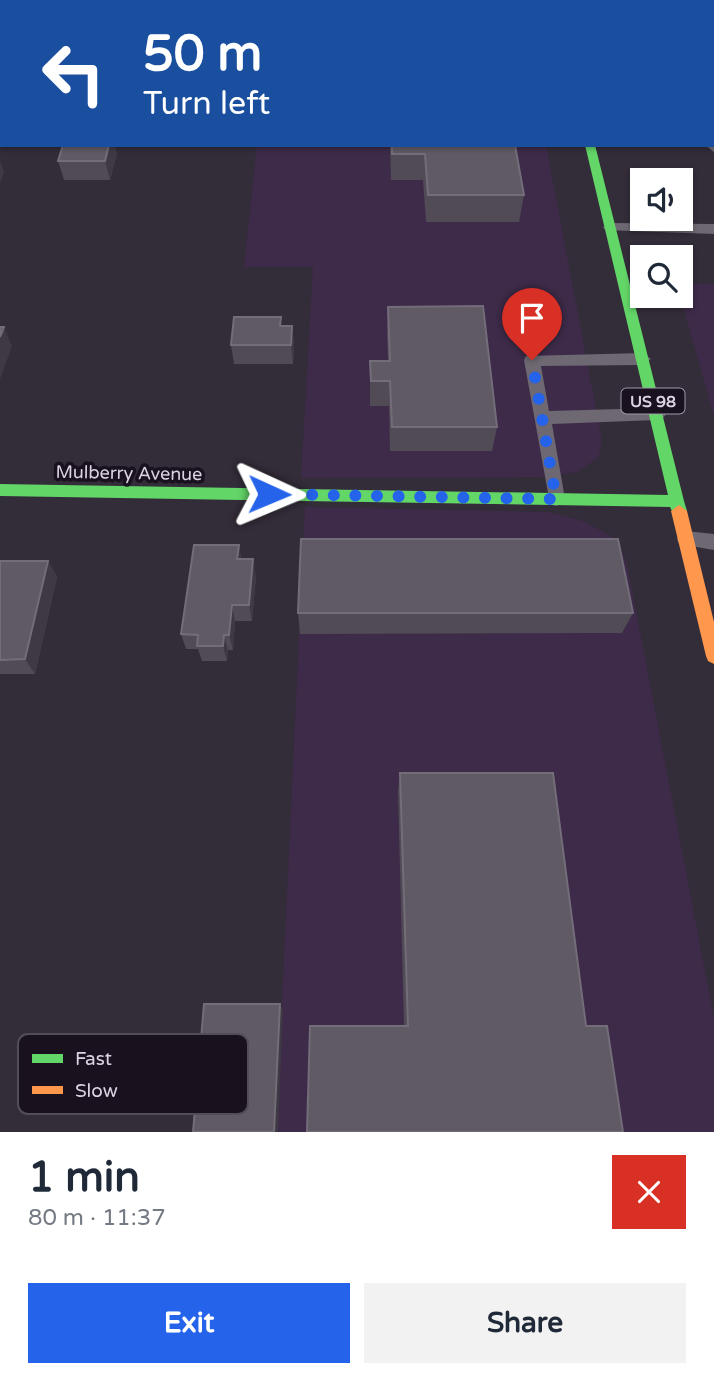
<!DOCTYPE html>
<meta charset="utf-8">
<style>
:root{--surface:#fff;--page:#f2f2f3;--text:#1f2937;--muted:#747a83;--accent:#2563eb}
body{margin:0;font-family:"Varela Round",sans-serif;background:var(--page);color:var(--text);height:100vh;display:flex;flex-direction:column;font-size:26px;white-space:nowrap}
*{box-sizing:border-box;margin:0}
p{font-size:23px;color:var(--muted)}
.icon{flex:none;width:38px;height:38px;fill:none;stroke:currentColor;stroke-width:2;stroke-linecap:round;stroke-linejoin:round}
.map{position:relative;height:1132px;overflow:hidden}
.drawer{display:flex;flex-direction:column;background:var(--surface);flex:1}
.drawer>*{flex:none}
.banner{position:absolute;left:0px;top:0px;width:714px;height:147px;box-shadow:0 2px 5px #0004;background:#1a4fa0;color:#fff;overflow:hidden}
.tools{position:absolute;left:630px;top:168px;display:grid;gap:14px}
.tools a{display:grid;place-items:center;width:63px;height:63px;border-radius:0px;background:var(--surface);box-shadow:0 2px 5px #0004;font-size:35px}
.pin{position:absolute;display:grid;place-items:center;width:60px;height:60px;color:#fff;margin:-72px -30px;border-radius:50% 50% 50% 0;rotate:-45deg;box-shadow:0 0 7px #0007}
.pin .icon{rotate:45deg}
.me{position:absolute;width:77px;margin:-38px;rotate:91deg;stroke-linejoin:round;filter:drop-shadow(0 0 5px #0008)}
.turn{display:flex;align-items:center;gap:24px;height:147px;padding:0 28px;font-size:32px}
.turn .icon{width:91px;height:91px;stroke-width:2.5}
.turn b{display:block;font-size:49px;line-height:60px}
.round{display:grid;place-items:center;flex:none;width:74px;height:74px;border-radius:0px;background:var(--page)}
.overview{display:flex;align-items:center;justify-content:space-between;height:119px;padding:0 28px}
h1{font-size:42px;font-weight:700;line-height:52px}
.primary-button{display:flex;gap:14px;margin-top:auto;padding:14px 28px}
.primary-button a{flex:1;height:80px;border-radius:0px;background:var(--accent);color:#fff;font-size:28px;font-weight:700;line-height:80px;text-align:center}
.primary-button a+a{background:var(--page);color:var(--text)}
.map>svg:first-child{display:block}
.built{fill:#3d2b49}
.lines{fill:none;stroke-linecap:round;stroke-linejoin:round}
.lane{fill:#6d6871;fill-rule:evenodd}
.street{fill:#6d6871;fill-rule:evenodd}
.fast{fill:#63d668;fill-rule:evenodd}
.slow{fill:#ff974d;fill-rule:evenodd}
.wall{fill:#514b56}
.shaded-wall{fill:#3f3944}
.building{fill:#605a65;stroke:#736c79;stroke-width:2}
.route{stroke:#2563eb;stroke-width:12;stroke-dasharray:0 21.6}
.labels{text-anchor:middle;stroke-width:7;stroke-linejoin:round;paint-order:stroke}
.shield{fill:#19121e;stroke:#a198a8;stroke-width:2}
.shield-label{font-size:16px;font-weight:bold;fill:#dbd2e3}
.street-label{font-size:18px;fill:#dbd2e3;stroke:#19121e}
.key{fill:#19121e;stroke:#534c59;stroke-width:2}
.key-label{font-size:19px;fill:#dbd2e3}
</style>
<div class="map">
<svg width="714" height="1132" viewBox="0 0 714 1132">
<rect width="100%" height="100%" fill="#332c39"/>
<path class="built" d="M257 145H546L602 441 598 458 577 472 543 477 301 478 313 267H244Z
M681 284H714V416L680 296Z
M305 507 548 512 586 522 618 541 627 564 714 1018V1132H276Z"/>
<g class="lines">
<path class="lane" d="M635 0H647V2H635Z
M712 15H714V21H712Z
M712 54H714V62H712Z
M712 89H714V97H712Z
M712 141 714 142V152L705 145H712Z
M610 223 714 224V234L605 230 603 227Z
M643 353 651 359 643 365 541 366 549 411 657 408 663 410 666 414 663 418 657 420 552 424 565 499 562 504 556 506 550 504 524 360 526 356Z
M686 531 714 534V550L679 544 677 539 679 534Z"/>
<path class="street" d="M0 59H2V73H0Z"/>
<path class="fast" d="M585 145H595L684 501 687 511 684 515H674L670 507 0 496V484L668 495Z"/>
<path class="slow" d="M551 0H561V2H551Z
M679 505 687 511 714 622V664L708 661 706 656 671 511Z"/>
</g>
<path class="wall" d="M390 145H515L524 195 519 222H426L423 180H391Z
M117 153 110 180H64L58 161Z
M388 307 497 427 492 451H390L389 406H370V361H388L387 333Z
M281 317V326H292L294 345 293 364H234L231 345Z
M239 545 241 559 256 576 252 621H235L233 650H228L227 661H202L198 649H186L181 634Z
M0 561H48L57 577 35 674H0Z
M298 613H633L622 633 300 634Z
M400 773 586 1026H404L398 792Z"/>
<path class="shaded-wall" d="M109 145H115L117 153 110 180 105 161Z
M1 162 4 172 0 184V163Z
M292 326 294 345 293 364 291 345Z
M4 327 12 346 0 380V337Z
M239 545 242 562 237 559Z
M253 559 256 576 252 621 249 605Z
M48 561 57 577 35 674 25 659Z
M232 605 235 621 233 650 229 635Z
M224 635 228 650 227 661 223 646Z
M280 1004 283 1009 278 1132H274Z"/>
<path class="building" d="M400 0H488V2H400Z
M63 145H109L105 161H58Z
M392 145H515L524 195H428L425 154H392Z
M483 306 497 427H392L390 381H371L370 361H390L388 307Z
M234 317H281L280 326H292L291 345H231Z
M0 327H4L0 337Z
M301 539H618L633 613H298Z
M194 545H239L237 559H253L249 605H232L229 635H224L223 646H197L198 635 181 634Z
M0 561H48L25 659 0 660Z
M400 773H553L586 1026H607L623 1132H307L310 1026H408Z
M204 1004H280L274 1132H193Z"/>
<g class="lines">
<path class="route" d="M269 494 556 499 532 360"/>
</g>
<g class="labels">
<rect class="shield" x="621.5" y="388.5" width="63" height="25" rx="5"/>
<g class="shield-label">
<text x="653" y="407">US 98</text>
</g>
<g class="street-label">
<text transform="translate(129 473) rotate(1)" y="6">Mulberry Avenue</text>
</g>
</g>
<rect x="18" y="1034" width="230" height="80" rx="10" class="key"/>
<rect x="32" y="1054" width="31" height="9" fill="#63d668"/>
<rect x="32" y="1086" width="31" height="8" fill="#ff974d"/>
<g class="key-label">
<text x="75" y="1065">Fast</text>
<text x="75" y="1097">Slow</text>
</g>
</svg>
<div class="tools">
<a><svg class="icon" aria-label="sound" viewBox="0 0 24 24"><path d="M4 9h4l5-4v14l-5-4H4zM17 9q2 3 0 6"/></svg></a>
<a><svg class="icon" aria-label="search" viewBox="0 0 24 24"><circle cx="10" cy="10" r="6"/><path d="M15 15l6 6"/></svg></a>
</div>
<div class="pin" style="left:532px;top:360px;background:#d93025"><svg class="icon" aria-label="arrive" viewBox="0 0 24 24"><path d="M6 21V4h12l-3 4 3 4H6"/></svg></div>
<svg class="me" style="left:269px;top:494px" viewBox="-20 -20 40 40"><path d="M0-17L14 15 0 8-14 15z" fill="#2563eb" stroke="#fff" stroke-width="4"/></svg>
<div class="banner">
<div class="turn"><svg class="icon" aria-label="left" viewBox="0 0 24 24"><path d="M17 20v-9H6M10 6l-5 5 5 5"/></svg><div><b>50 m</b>Turn left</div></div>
</div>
</div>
<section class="drawer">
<div class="overview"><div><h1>1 min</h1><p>80 m · 11:37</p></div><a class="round" style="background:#d93025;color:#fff"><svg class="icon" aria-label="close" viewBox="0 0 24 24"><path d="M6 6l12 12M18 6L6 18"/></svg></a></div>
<div class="primary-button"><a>Exit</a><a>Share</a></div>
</section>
